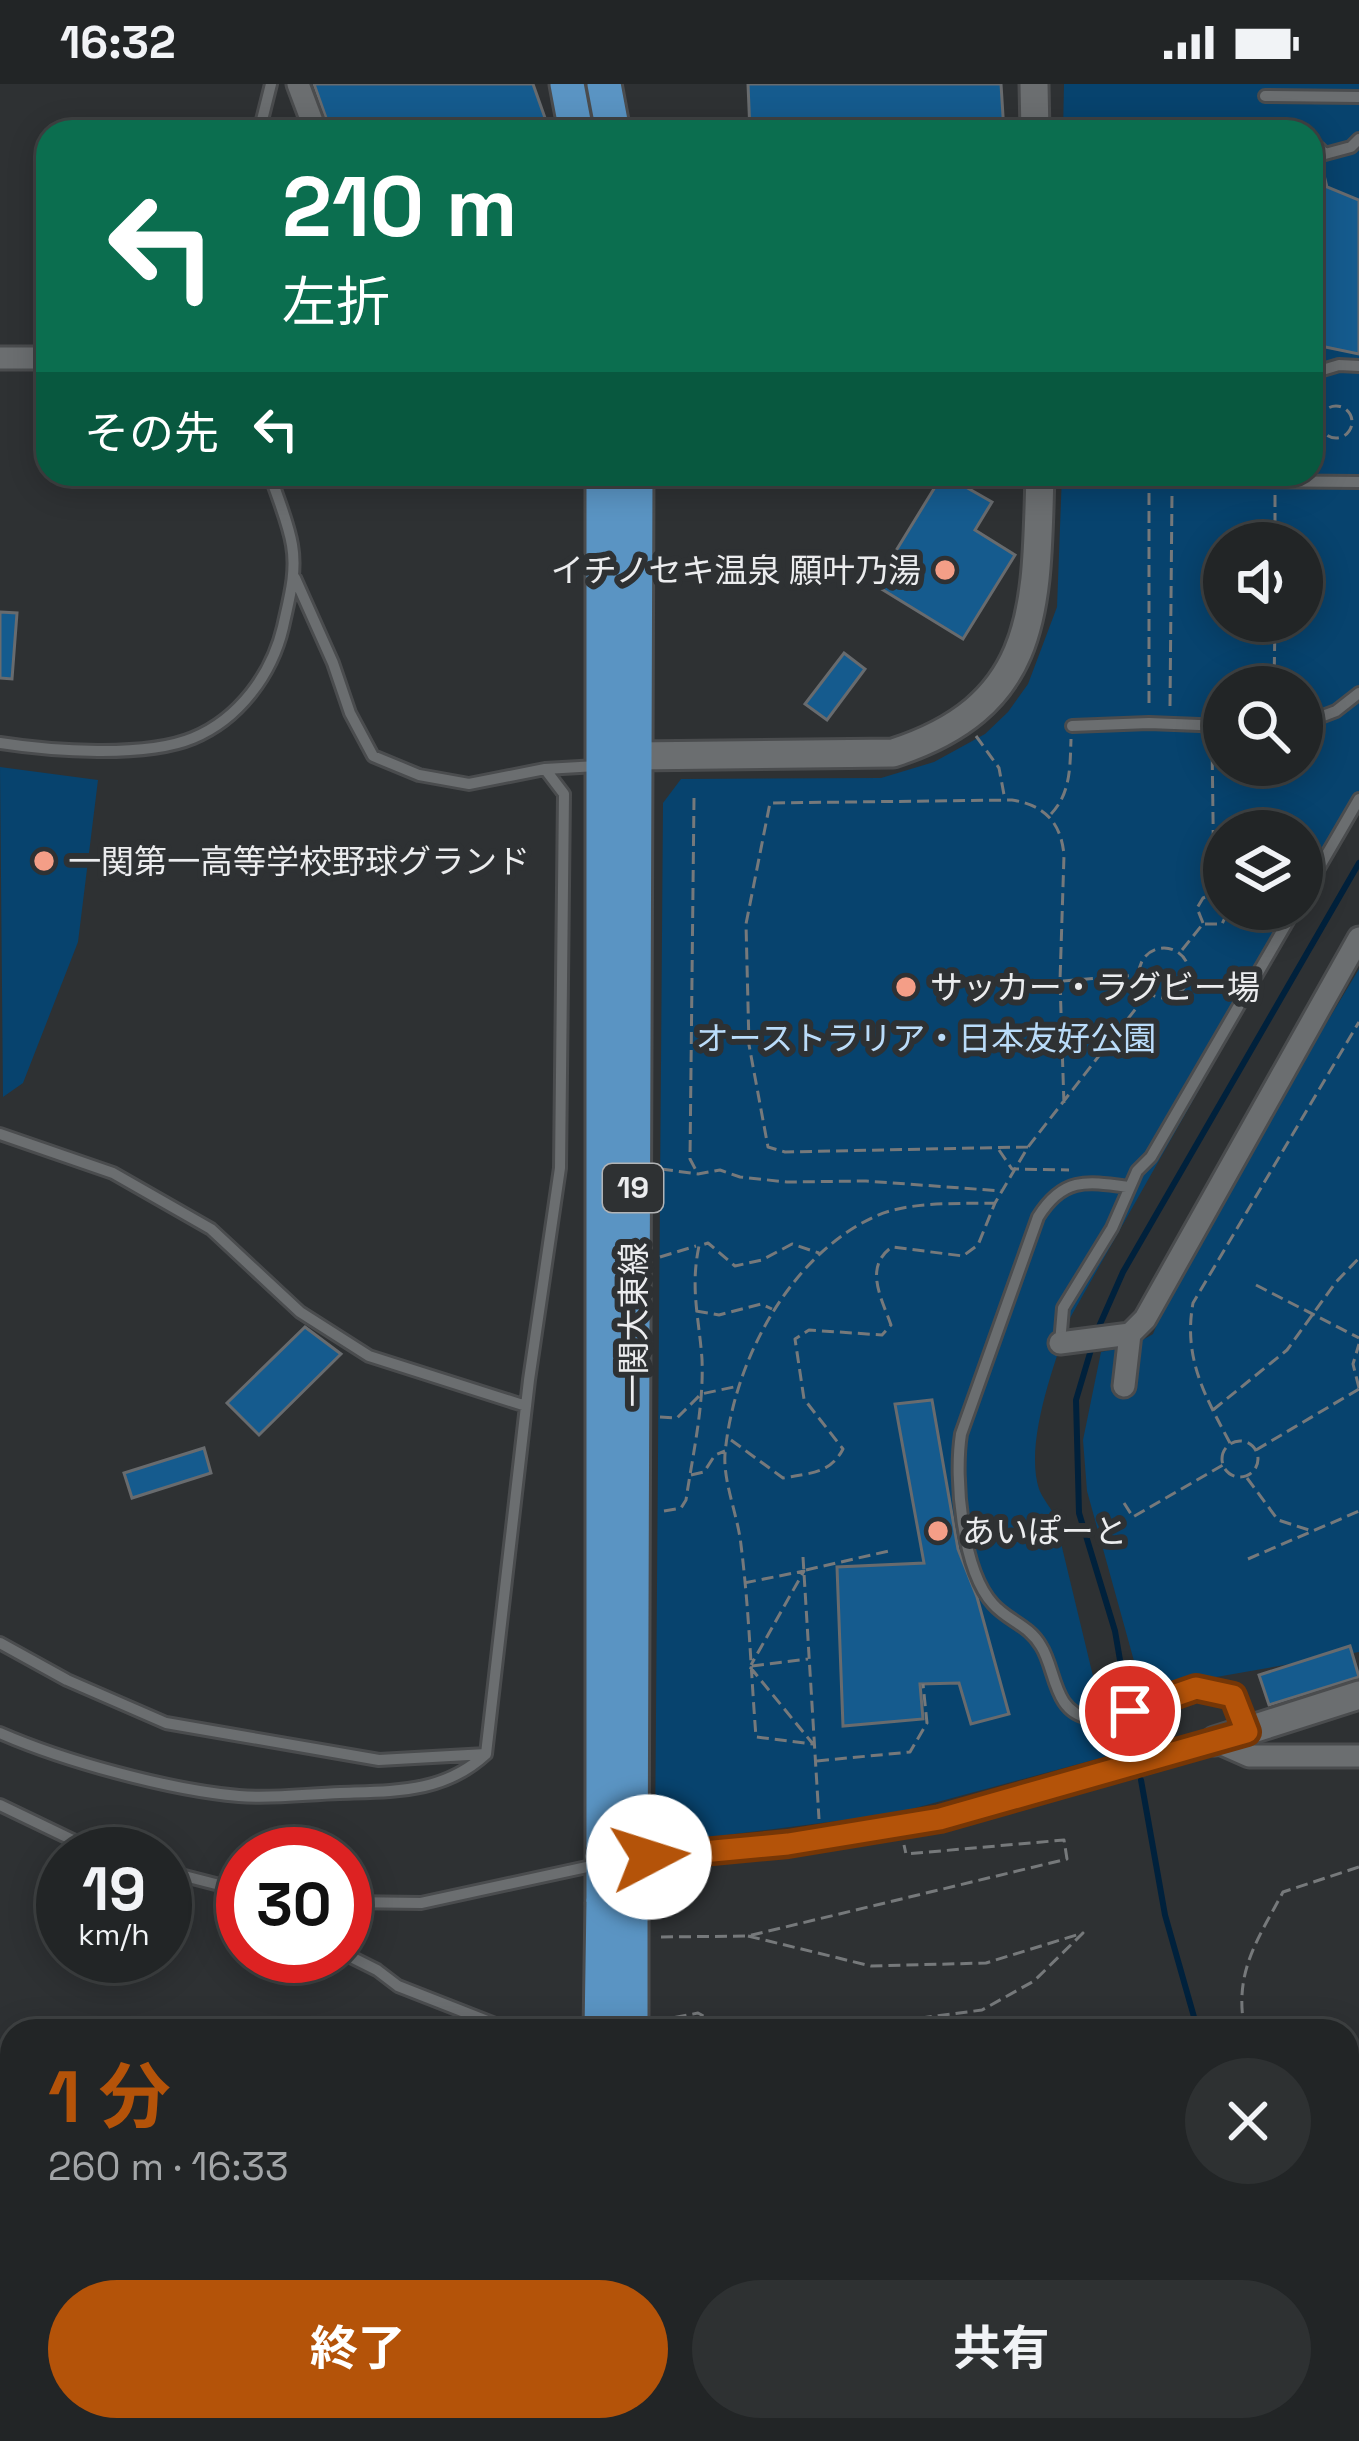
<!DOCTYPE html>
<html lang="ja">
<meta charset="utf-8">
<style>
:root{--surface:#222526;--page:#2e3132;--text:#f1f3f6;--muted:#a2a5a7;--line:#3f4243;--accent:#b45309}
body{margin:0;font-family:"Space Grotesk","Noto Sans JP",sans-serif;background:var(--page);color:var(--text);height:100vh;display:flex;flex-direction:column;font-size:45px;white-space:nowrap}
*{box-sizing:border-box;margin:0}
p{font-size:39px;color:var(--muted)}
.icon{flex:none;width:66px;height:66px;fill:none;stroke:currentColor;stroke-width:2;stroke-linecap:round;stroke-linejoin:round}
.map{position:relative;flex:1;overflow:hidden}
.panel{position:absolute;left:0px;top:1935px;width:1359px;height:423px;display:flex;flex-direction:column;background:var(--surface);border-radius:36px 36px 0 0;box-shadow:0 6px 30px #0003,0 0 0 3px var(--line)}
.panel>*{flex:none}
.top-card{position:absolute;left:36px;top:36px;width:1287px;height:366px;border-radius:36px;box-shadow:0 6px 30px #0003,0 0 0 3px var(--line);background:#0b6e4f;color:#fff;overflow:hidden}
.tools{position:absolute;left:1203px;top:438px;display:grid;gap:24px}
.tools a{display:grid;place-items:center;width:120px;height:120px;border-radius:50%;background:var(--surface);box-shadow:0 6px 30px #0003,0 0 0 3px var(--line);font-size:60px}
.speed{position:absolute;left:36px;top:1743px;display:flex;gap:24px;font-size:60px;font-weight:700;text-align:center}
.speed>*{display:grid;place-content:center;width:156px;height:156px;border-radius:50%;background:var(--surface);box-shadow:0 6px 30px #0003,0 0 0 3px var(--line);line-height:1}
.speed small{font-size:30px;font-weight:400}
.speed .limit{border:18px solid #d22;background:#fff;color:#111}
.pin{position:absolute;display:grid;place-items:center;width:102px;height:102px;color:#fff;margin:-51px;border:6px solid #fff;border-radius:50%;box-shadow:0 3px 12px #0007}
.me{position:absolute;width:132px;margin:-66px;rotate:85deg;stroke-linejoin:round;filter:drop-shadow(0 0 9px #0008)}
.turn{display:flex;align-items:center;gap:42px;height:252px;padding:0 48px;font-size:54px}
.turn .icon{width:156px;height:156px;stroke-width:2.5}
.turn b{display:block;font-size:84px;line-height:102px}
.then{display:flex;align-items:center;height:114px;padding:0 48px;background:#0003;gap:24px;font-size:45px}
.round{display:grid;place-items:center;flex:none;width:126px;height:126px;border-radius:63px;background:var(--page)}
.summary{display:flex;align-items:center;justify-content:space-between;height:204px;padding:0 48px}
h1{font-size:72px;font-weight:700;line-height:90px;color:var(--accent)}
.button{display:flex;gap:24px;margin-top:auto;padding:24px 48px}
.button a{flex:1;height:138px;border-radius:72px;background:var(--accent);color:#fff;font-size:48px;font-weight:700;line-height:138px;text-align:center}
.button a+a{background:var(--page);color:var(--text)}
.status{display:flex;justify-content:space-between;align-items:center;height:84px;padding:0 60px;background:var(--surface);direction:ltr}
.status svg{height:33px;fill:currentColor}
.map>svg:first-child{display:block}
.green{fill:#07436e;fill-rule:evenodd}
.water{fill:#00213c}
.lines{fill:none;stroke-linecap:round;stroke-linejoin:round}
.stream{stroke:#00213c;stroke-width:6}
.building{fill:#155b8e;stroke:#686b6e;stroke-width:3}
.service-casing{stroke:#4a4c4e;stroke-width:16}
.minor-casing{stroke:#4a4c4e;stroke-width:27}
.tertiary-casing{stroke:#4a4c4e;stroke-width:33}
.primary-casing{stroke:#4a4c4e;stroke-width:39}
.path{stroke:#76797b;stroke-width:3;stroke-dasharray:12 6;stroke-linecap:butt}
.service{stroke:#6b6e70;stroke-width:10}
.minor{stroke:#6b6e70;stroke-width:21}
.tertiary{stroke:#6b6e70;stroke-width:27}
.primary{stroke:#5a94c3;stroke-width:33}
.primary-bridge-casing{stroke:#4a4c4e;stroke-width:39;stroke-linecap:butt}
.primary-bridge{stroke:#5a94c3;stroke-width:33}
.route-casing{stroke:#753606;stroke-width:30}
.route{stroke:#b45309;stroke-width:21}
.poi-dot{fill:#f49e87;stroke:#2e3133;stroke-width:4.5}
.labels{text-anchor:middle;stroke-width:12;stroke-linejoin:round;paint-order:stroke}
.shield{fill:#2e3133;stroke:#b2b4b6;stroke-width:3}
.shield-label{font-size:30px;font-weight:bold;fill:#ebecee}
.poi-label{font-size:33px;fill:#ebecee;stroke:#2e3133;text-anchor:start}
.park-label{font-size:33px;fill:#badcfa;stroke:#2e3133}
.street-label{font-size:33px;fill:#ebecee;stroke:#2e3133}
</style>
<div class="status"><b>16:32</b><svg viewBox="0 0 49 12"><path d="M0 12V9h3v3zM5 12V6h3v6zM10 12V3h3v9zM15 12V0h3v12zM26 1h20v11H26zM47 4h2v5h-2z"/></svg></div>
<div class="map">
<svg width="1359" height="2357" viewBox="0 0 1359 2357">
<rect width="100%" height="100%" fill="#2e3133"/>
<path class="green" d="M1064 0H1359V721L1302 823V747H1224V825H1301L1070 1234C1055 1278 1024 1359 1039 1405 1042 1413 1049 1422 1054 1430L1112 1671 893 1730 655 1760 663 719 681 695 881 694 934 678 985 650 1008 628 1028 600 1057 523 1062 390H1311V48H1063ZM1224 459H1302V537H1224ZM1224 603H1302V681H1224Z
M0 683 98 696 78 858 23 999 3 1013Z
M1359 885V1568L1142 1606 1087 1407 1083 1356 1101 1268 1134 1261 1153 1250 1183 1177Z"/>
<path class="water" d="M1359 2166V2293L1347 2297V2171Z
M0 2298H12V2346H1203L1171 2357H0Z"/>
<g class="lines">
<path class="stream" d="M1097 1247 1123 1188 1359 779
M1093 1259 1076 1316 1079 1429 1115 1547 1126 1611
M1132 1643 1135 1662
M1141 1696 1165 1831 1198 1947"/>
</g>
<path class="building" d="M314 0H533L550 48H331Z
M748 0H1001L1004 48H750Z
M1315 74 1321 79 1327 103 1359 116V270L1311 260V75Z
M943 390 992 418 975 446 1015 471 963 555 875 501Z
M0 528 17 529 12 595 0 594Z
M844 569 865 585 827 636 805 620Z
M305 1243 341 1270 259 1351 227 1319Z
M932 1316 958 1465 977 1513 1009 1630 971 1640 959 1599 920 1600 923 1635 843 1642 837 1483 924 1479 895 1320Z
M204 1364 211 1389 132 1414 124 1389Z
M1350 1562 1359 1593 1269 1621 1259 1591Z"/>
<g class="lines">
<defs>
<path id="service" d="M1265 12 1359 13
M259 48 271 0
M1311 65 1319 64 1325 70 1351 63 1359 55
M1311 302 1319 287 1339 281 1359 282
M1044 395 1359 398
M295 494 333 579 350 629 373 672 419 691 469 700 545 685
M1302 640 1336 627 1359 609
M1072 642 1149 639 1224 642
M0 659C51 667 145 674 193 654 239 635 272 590 283 543 289 515 297 489 292 461 288 437 277 413 270 390
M1302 813 1359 715
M0 1050 113 1089 211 1145 300 1228 369 1272 526 1322
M1129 1103C1086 1097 1063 1093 1038 1133L961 1350C954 1394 962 1486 993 1520 1008 1537 1029 1541 1041 1562 1056 1585 1053 1629 1090 1634 1126 1640 1162 1606 1197 1604 1207 1604 1222 1610 1233 1613L1246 1645
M1060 1259 1063 1224 1112 1144 1137 1087 1151 1073 1295 825
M0 1559 67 1596 166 1639 379 1676 486 1670 529 1296 560 1084 564 710 545 685 597 682
M0 1649C64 1677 169 1706 239 1712 272 1715 307 1710 340 1709 395 1707 444 1709 486 1670
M0 1721 81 1760 112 1770
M165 1787 243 1807
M345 1818 421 1819 596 1781
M345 1870 377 1886 398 1902 513 1947
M0 2076 12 2082"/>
<path id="minor" d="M298 0 316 48
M0 274H48
M1060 1259 1130 1250 1145 1235 1359 854
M1124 1302 1130 1250
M631 1775 788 1760 939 1735 1215 1657 1249 1672H1359"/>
<path id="tertiary" d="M1034 0 1035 48
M634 672 893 669C1041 621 1036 523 1040 390
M1215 1657 1359 1611"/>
<path id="primary" d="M567 0 576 48
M604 0 613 48
M603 1818V390
M631 1818 636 390
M596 2357V2346
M629 2357V2346"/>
</defs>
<use href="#service" class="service-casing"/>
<use href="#minor" class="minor-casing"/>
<use href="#tertiary" class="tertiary-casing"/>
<use href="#primary" class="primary-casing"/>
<path class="path" d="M1320 338a16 16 0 1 1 32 0a16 16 0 1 1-32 0Z
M1149 409V621
M1275 459V410
M1274 603 1275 537
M1170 622 1172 410
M976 652 999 684 1005 716
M1212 656 1214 810
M694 714 690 1075 698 1090
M1051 730C1071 709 1070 682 1071 655
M1203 839 1197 824 1203 814 1214 810 1224 815
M1205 840H1222L1229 825
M1139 889a25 25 0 1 1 50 0a25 25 0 1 1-50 0Z
M1182 866 1202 841
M1063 897 1137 891
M1028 1063 785 1068 768 1063 749 961 746 840 770 719 1012 716C1044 721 1061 738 1064 771L1060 897 1064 1021
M999 1066 1012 1085 1069 1086
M661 1085 698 1090 720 1086 740 1093 787 1098 866 1097 1002 1107
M660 1173 696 1162
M1256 1201 1359 1254
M696 1227 719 1231 761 1220 772 1225
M1359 1304 1353 1280 1359 1260
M1213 1326 1287 1266 1336 1198 1359 1174
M660 1333 677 1334 701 1310 734 1303
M731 1356 783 1394C810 1389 830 1390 843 1365L804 1315 795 1255 809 1246 882 1251 891 1241C882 1215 863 1183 892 1163L963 1172 978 1161 995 1119 1028 1063 1148 909
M1222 1375a18 18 0 1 1 36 0a18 18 0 1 1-36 0Z
M1230 1359C1205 1312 1183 1274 1193 1219L1359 938
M1256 1366 1359 1305
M691 1391 704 1388 715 1371 725 1367
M1247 1394 1278 1436 1309 1446
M1124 1419 1133 1433 1223 1381
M664 1427 681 1424 686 1416C693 1369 704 1322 702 1275 699 1234 690 1204 699 1162L708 1159 735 1182 762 1176 792 1160 819 1169
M803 1473 819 1735
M1248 1475 1359 1427
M806 1486 893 1466
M744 1499 804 1487 751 1581
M752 1582 808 1575
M750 1583 813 1660 756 1653C751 1589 749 1524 741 1461 738 1432 723 1398 725 1370 733 1279 789 1171 876 1132 910 1117 958 1120 995 1119
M817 1677 910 1668 927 1639 923 1600
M748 1852 871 1882 986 1879 1083 1849 1034 1897 982 1926 822 1947
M661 1853 748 1852 1067 1775 1064 1756 906 1770 904 1761
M657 1937 698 1929 730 1947
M709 1947 718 1939
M1245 1947C1233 1889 1257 1857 1283 1808L1359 1783
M1347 2020 1359 2016"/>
<use href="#service" class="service"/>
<use href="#minor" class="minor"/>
<use href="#tertiary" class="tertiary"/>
<use href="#primary" class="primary"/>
<defs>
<path id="primary-bridge" d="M601 1947 603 1818
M631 1947V1818"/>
</defs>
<use href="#primary-bridge" class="primary-bridge-casing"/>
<use href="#primary-bridge" class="primary-bridge"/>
</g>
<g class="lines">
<defs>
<path id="route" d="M649 1773 788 1760 940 1735 1247 1648 1233 1612 1196 1604 1130 1627"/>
</defs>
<use href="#route" class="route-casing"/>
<use href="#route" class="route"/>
</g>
<g class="poi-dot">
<circle cx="945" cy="486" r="12"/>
<circle cx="44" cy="777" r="12"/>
<circle cx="906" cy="903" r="12"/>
<circle cx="938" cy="1447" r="12"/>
</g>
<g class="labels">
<rect class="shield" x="603" y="1080" width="60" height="48" rx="9"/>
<g class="shield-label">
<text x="633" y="1114">19</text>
</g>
<g class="poi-label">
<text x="921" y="498" text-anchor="end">イチノセキ温泉 願叶乃湯</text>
<text x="68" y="789">一関第一高等学校野球グランド</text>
<text x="930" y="915">サッカー・ラグビー場</text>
<text x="962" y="1459">あいぽーと</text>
</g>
<g class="park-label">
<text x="926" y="966">オーストラリア・日本友好公園</text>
</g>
<g class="street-label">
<text transform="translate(633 1241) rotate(-90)" y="12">一関大東線</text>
</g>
</g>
</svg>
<div class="tools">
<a><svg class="icon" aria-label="sound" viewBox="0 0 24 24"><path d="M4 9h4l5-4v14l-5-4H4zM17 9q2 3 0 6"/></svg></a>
<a><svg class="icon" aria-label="search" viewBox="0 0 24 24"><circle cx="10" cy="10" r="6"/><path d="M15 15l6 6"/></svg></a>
<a><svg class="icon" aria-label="layers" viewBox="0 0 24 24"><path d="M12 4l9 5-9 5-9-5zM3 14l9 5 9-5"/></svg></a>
</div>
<div class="speed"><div>19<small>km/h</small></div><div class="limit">30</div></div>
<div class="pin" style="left:1130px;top:1627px;background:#d93025"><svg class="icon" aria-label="arrive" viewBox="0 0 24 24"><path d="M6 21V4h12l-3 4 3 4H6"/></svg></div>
<svg class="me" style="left:649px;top:1773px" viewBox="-20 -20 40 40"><circle r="19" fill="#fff"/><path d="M0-13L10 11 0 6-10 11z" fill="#b45309"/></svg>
<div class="top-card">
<div class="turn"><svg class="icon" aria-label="left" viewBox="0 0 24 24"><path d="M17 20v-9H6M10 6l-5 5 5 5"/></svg><div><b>210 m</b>左折</div></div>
<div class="then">その先<svg class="icon" aria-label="left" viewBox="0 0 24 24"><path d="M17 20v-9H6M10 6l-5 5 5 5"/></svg></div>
</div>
<section class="panel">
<div class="summary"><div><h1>1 分</h1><p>260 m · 16:33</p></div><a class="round"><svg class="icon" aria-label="close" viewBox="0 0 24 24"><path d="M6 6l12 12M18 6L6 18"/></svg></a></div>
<div class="button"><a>終了</a><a>共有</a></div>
</section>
</div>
